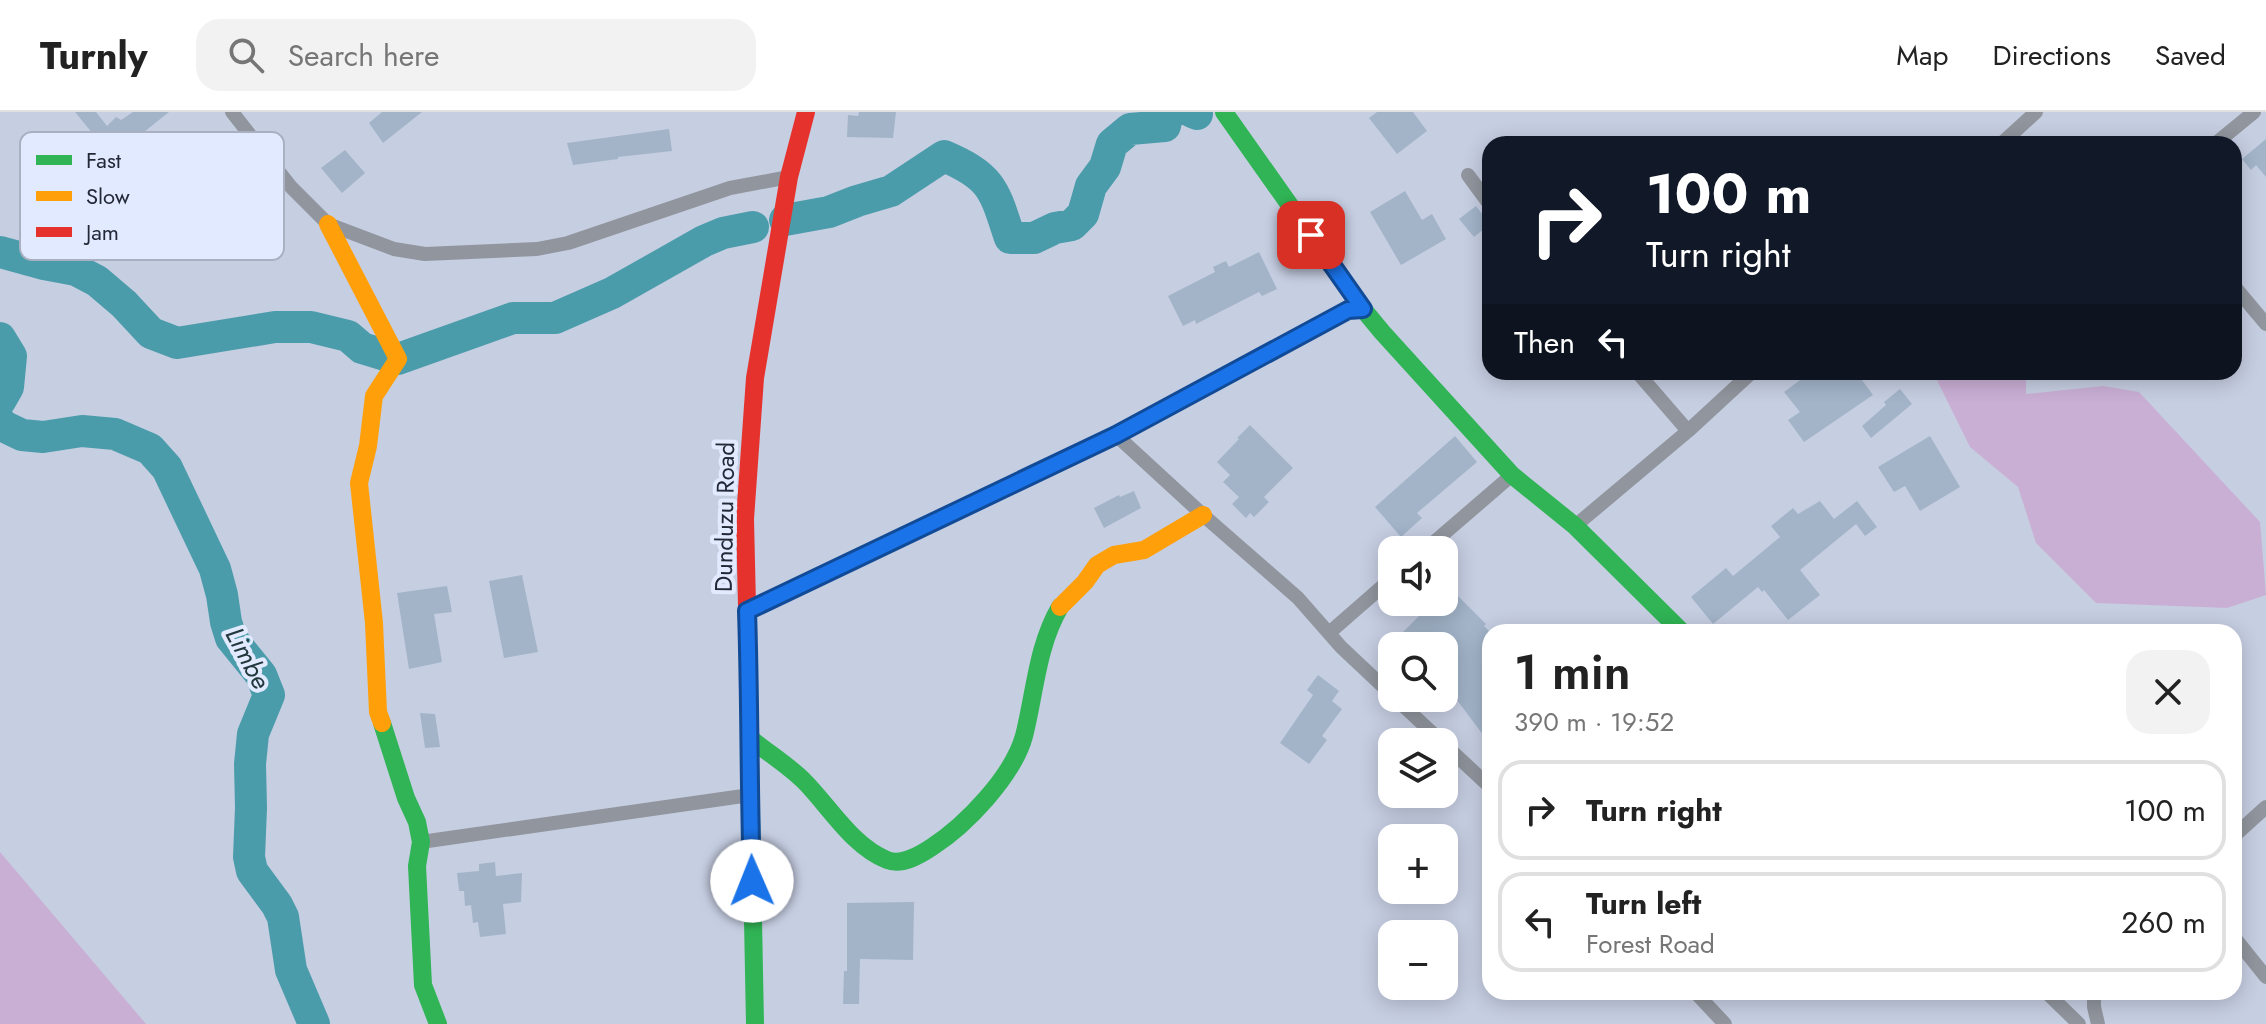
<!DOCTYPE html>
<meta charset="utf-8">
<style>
:root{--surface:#fff;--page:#f2f2f2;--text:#222;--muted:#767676;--line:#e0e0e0}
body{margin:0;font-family:Jost,sans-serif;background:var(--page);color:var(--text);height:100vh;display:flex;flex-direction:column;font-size:30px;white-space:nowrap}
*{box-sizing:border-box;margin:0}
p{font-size:26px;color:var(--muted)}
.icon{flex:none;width:44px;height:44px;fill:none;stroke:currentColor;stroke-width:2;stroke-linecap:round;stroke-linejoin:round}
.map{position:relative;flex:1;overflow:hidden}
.sheet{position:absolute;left:1482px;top:512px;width:760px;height:376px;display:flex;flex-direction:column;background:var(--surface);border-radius:24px;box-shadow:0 4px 20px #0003}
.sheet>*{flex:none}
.guide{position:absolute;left:1482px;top:24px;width:760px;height:244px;border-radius:24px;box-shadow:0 4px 20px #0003;background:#111827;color:#fff;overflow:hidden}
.controls{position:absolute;left:1378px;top:424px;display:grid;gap:16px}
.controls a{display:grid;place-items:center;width:80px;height:80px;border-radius:16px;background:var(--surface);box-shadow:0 4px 20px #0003;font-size:40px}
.pin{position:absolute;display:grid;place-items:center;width:68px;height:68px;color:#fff;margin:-34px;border-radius:16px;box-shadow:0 4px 12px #0006}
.me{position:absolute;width:88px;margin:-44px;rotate:359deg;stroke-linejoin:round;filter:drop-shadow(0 0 6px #0008)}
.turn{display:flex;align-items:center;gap:28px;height:168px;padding:0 32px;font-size:36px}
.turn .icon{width:104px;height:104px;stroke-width:2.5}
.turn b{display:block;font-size:56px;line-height:68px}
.then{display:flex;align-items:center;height:76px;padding:0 32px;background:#0003;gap:16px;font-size:30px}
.round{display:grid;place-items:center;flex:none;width:84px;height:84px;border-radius:24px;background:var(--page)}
.headline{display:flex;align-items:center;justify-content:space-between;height:136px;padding:0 32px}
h1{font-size:48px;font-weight:600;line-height:60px}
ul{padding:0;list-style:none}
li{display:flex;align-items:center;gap:24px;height:100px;margin:0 16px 12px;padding:0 16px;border:4px solid var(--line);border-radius:24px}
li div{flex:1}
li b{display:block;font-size:30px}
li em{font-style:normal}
header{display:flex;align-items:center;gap:48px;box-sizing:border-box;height:112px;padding:0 40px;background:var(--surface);border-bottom:2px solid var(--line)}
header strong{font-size:38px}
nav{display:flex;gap:44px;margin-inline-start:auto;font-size:28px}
.search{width:560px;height:72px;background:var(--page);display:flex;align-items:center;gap:20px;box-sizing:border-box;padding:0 28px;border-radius:24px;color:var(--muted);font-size:30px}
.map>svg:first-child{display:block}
.green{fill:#caafd5}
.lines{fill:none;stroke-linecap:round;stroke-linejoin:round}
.river{stroke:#4b9cab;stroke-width:32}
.building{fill:#a3b4c9}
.street{stroke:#91959d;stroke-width:14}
.fast{stroke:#30b455;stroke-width:18}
.slow{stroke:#ff9f0a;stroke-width:18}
.jam{stroke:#e5322d;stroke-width:18}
.route-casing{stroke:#114b97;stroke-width:20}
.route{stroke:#1a73e8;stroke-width:14}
.labels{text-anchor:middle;stroke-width:8;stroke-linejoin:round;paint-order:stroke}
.street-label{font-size:24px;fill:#232837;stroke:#e1eafe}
.water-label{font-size:26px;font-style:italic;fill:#22383c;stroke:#e1eafe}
.key{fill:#e1eafe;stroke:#a8b0c2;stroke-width:2}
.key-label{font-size:22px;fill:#232837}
</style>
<header>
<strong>Turnly</strong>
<div class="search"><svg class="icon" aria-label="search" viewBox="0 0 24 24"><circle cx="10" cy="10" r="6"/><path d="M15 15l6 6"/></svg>Search here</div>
<nav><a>Map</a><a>Directions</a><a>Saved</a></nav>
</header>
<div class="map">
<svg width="2266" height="912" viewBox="0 0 2266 912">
<rect width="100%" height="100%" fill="#c6cee2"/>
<path class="green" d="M1933 260H2026V282L2103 274 2139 280 2260 410 2266 483 2227 496 2096 491 2036 431 2018 375 1970 335Z
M0 740 146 912H0Z"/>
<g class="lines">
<path class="river" d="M1192 0 1197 2
M785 108 829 100 857 89 891 79 944 44C993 65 994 78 1010 126H1034L1055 116 1072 113 1083 102 1091 74 1105 55 1112 32 1130 17 1165 14 1168 0
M0 140 44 152 76 158 97 169 124 192 151 221 177 231 275 215H311L348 224 362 236 398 247 513 206H555L612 181 704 129 723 121 753 115
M0 226 11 244 8 275 0 289
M0 310 1 313 22 323 43 325 82 319 115 322 150 337 167 356 215 457 222 483 226 510 231 526 261 563 269 583 253 622 250 652 251 696 249 745 252 759 277 793 283 805 291 858 314 912"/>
</g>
<path class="building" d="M75 0H96L107 14 116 5 121 8 133 0H169L134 28 138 34 120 44 94 20 93 22Z
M382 0H422L383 31 369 11Z
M859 0H896L893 26 847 25 848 3 858 4Z
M1377 0H1413L1427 19 1397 42 1369 6Z
M669 17 672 39 618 45V47L573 53 567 31Z
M2266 27V65L2256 53 2251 58 2242 47Z
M345 38 365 61 342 81 321 56Z
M1405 79 1422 108 1432 102 1446 127 1401 153 1370 100Z
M1476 94 1490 112 1474 125 1459 107Z
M1259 140 1277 177 1262 184 1259 180 1196 212 1195 208 1183 214 1168 184 1215 160 1213 155 1226 149 1229 155Z
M1811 260H1856L1873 283 1804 330 1788 308 1800 300 1784 280Z
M1900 277 1912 292 1871 326 1862 314 1886 293 1884 290Z
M1250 313 1293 356 1264 385 1269 390 1254 405 1250 401 1246 406 1232 392 1239 385 1223 370 1230 363 1217 350 1239 327 1237 326Z
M1455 324 1477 350 1417 401 1422 406 1401 425 1375 395Z
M1930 324 1960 375 1920 399 1905 374 1894 380 1878 355Z
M1134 379 1141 396 1104 416 1094 396 1119 383 1120 385Z
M1820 389 1834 407 1857 389 1877 415 1865 424 1856 412 1800 458 1820 483 1788 508 1764 478 1762 480 1758 475 1713 512 1691 485 1726 456 1733 464 1780 425 1771 414 1793 396 1798 402Z
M522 463 538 540 504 546 489 469Z
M1444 470 1486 512 1484 514 1490 520V632L1444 571V534H1389L1433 490H1444Z
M447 474 452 500 434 502 442 550 409 557 397 481Z
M1318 563 1339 579 1332 589 1342 597 1322 624 1327 628 1309 652 1280 631 1313 583 1307 578Z
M420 601 435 602 440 635 425 636Z
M495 750 496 764 522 761 521 790 503 792 506 822 480 825 478 810 473 811 471 793 465 794 464 779H459L457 761 479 759V752Z
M914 790 913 848 860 847 859 892H843L844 859H847V791Z"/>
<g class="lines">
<path class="street" d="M232 0 291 75 328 112 394 137 425 142 537 137 568 131 730 76 789 65
M2001 32 2036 0
M2215 32 2254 0
M1468 63 1490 93
M2234 174 2266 212
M1637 260 1688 319
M1116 323 1203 403 1298 486 1341 535 1392 583
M1575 414 1688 319 1752 260
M1425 438 1512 363
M747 499 1116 323 1348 198 1363 197
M1329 521 1392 466
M1395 586 1442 630
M1444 632 1490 675
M2234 724 2266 695
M421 730 750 683
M2234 825 2266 865
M1695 880 1725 912
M2046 880 2079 912
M2094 880V895L2098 912"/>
<path class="fast" d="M1224 0 1363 197 1382 220 1512 363 1575 414 1682 520
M747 494 755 912
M382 611 406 686 417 710 421 730 417 754 423 873 438 912
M751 627C768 641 788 653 804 669 829 694 852 734 887 748 902 754 920 743 932 735 966 713 1013 664 1024 624 1035 581 1037 534 1060 495"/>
<path class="slow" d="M328 112 398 247 374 284 368 334 359 371 374 511 378 600 382 611
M1060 495 1085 470 1097 453 1114 443 1144 438 1203 403"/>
<path class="jam" d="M747 494 745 407 755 266 789 65 806 0"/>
</g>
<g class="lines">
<defs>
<path id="route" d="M752 769C749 679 750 589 747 499L1116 323 1348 198 1363 197 1311 123"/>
</defs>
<use href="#route" class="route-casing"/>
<use href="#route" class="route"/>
</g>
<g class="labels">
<g class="street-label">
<text transform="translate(725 405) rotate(-89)" y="8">Dunduzu Road</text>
</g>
<g class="water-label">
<text transform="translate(248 546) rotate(62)" y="9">Limbe</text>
</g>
</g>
<rect x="20" y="20" width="264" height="128" rx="12" class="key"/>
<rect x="36" y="43" width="36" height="10" fill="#30b455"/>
<rect x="36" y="79" width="36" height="10" fill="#ff9f0a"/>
<rect x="36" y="115" width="36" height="10" fill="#e5322d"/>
<g class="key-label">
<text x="86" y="56">Fast</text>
<text x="86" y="92">Slow</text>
<text x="86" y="128">Jam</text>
</g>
</svg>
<div class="controls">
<a><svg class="icon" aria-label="sound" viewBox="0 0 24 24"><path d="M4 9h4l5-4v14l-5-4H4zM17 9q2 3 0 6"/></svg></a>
<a><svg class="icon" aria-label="search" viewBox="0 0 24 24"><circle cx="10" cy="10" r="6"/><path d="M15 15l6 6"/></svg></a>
<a><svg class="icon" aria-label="layers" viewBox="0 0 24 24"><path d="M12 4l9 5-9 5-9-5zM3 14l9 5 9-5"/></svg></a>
<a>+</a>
<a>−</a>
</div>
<div class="pin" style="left:1311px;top:123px;background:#d93025"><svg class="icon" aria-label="arrive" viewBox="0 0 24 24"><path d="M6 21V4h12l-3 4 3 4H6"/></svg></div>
<svg class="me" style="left:752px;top:769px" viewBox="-20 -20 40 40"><circle r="19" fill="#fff"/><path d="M0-13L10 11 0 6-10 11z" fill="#1a73e8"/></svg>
<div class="guide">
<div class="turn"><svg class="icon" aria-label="right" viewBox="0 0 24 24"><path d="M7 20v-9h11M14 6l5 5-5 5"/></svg><div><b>100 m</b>Turn right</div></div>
<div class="then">Then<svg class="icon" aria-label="left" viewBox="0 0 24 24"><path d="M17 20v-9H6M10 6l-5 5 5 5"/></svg></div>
</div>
<section class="sheet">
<div class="headline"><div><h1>1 min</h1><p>390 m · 19:52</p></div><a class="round"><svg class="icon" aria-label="close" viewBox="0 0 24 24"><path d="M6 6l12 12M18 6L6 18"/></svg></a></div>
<ul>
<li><svg class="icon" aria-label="right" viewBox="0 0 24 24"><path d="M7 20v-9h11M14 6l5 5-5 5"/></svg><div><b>Turn right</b></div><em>100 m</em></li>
<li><svg class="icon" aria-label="left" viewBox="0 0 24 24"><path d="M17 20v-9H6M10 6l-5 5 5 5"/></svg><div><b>Turn left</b><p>Forest Road</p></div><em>260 m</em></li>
</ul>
</section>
</div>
